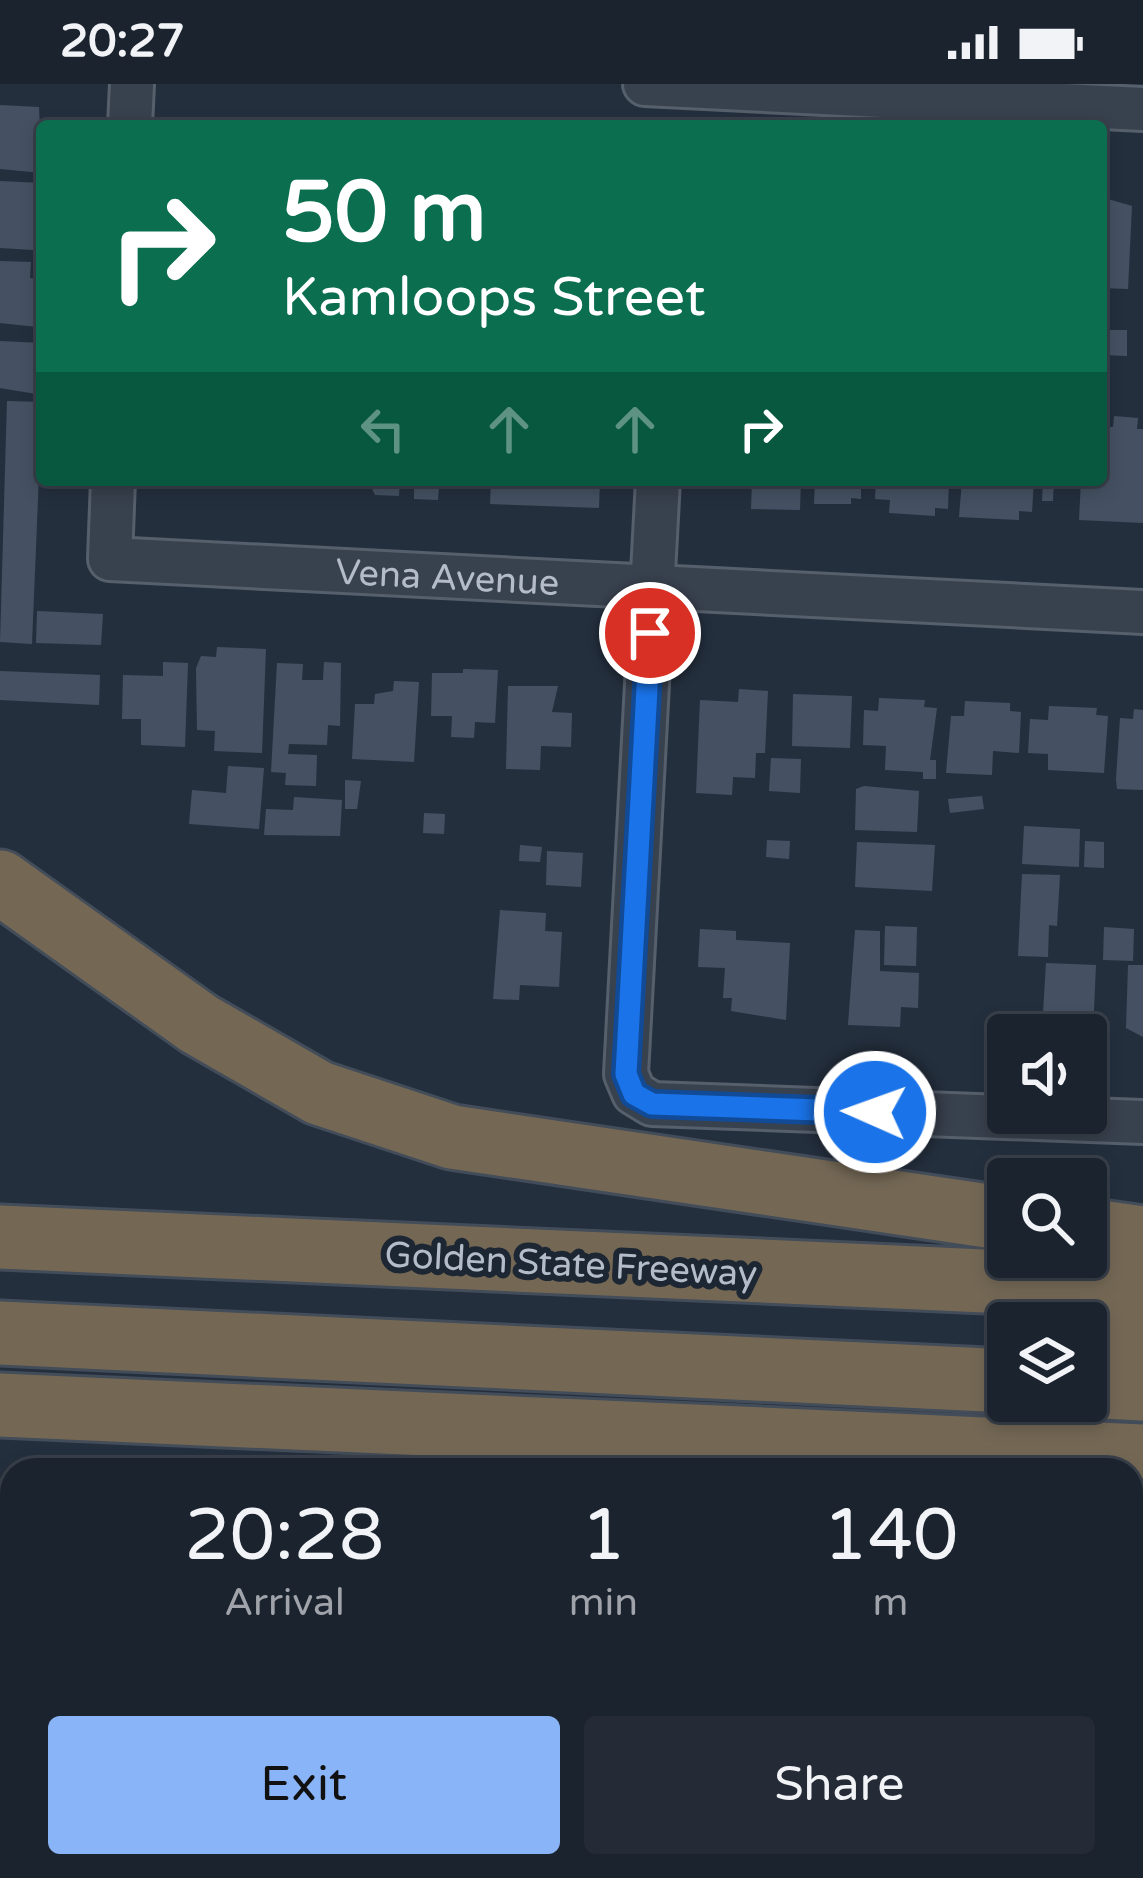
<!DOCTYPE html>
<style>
:root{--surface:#1b232e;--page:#242b36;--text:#f1f3f6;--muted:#a0a4aa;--line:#39404a;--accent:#8ab4f8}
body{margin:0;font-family:"Varela Round",sans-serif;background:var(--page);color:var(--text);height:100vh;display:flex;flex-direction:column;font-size:45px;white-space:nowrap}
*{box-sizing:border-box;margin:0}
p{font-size:39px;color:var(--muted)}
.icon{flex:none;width:66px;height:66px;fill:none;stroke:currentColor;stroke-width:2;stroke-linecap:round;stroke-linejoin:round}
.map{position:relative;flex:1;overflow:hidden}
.drawer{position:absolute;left:0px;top:1374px;width:1143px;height:420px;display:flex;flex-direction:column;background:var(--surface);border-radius:36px 36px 0 0;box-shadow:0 6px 18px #0003,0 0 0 3px var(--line)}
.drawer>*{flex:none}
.banner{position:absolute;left:36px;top:36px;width:1071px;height:366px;border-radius:12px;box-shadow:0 6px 18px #0003,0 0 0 3px var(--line);background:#0b6e4f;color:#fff;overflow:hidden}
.buttons{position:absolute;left:987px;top:930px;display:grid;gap:24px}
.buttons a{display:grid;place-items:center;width:120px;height:120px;border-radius:12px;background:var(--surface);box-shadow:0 6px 18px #0003,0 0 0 3px var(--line);font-size:60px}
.pin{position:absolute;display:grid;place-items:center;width:102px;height:102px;color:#fff;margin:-51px;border:6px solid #fff;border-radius:50%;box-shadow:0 3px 12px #0007}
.me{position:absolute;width:132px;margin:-66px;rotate:272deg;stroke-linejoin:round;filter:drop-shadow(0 0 9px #0008)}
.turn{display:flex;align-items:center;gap:42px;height:252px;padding:0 48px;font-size:54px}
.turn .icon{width:156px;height:156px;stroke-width:2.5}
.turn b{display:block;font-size:84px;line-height:102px}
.lanes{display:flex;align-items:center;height:114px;padding:0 48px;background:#0003;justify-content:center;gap:60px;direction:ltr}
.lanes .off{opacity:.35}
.eta{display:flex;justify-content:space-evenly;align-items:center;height:204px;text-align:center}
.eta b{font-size:72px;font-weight:600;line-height:84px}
.button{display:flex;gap:24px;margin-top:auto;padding:24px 48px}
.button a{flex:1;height:138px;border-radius:12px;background:var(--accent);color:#111;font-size:48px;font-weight:600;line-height:138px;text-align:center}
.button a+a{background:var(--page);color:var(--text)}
.status{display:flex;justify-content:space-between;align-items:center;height:84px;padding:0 60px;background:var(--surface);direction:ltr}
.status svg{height:33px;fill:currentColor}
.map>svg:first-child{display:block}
.building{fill:#455162}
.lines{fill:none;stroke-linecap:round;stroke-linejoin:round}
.minor-casing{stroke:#565f6c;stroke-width:48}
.highway-casing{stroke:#434c59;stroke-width:69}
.minor{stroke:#38414e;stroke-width:42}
.highway{stroke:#746855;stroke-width:63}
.route-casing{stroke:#114b97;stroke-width:30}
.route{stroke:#1a73e8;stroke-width:21}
.labels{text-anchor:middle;stroke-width:12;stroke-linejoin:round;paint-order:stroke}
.street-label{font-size:36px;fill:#b4bcc9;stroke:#1d2633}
</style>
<div class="status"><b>20:27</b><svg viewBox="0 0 49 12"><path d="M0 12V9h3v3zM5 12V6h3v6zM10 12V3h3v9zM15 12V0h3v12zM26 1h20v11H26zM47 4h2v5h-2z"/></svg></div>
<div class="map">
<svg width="1143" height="1794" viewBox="0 0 1143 1794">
<rect width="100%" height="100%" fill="#242f3e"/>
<path class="building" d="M0 21 39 23 42 89 0 85Z
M0 97 42 99V151L34 150 33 166 0 164Z
M1101 113 1132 122 1128 205 1101 204Z
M0 177 31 178 30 194 40 195 37 243 0 239Z
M1105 246H1127V272L1104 271Z
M0 257 42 259V311L0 304Z
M7 317 42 318 32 560 0 558Z
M1114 332 1138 334 1137 345H1143V439L1079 436 1081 396H1101V343H1113Z
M368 396H400L399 412 375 411Z
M414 396H479V404L439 402 438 416 414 415Z
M491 396H600L599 424 490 420Z
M752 396H801L800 426 751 425Z
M815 396H861V415L851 414V420H814Z
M876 396H949L948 425 935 424V432L889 429 890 416 875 415Z
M962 396H1034L1032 428 1019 427V436L959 433Z
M1043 396H1054L1053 417H1042Z
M37 527 103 530 101 561 36 559Z
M217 563 266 565 262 669 214 667 215 647 197 646 196 584 201 572 216 573Z
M163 578 188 579 185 663 141 661V635H122L123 591 163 592Z
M324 578 341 579 340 642 328 641 327 661 289 660 288 670 317 671 316 702 285 701 286 689 271 688 277 579 303 580 302 596H323Z
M463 585 498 586 495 639 475 638 474 654 451 653 452 632H431L432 589H463Z
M0 587 100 591 99 621 0 616Z
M394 597 419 598 414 678 352 675 355 620H374L375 610 393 607Z
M508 602H558L552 628 572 629 571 663 541 662 540 686 506 685Z
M739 605 768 607 765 669H756L755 694 733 693 732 711 696 709 700 616 738 618Z
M793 610 852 612 850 664 792 662Z
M879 614 925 616 924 623 937 624 930 676H936V695H923V688L885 686 886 662 863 661 864 626 878 627Z
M965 617 1010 619V627L1021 628 1019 669 993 667 992 691 946 689 951 632H964Z
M1049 622 1097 624 1096 631 1108 632 1104 689 1048 686V670L1028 669 1030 635 1048 636Z
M1134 625 1143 626V706L1117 705 1116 695 1120 634 1133 635Z
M771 674 801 675 800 709 769 707Z
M228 682 264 684 259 745 189 740 192 706 226 709Z
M345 696 361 697 357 725H345Z
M864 702 919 707 917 748 855 746 856 705Z
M982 712 984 725 950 729 948 715Z
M294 713 342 716 340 752 264 751 266 725 293 726Z
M424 729 445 730 444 750 423 749Z
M1024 742 1080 745 1079 783 1022 780Z
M767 756 790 757 789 775 766 773Z
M1085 757 1104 758V784L1084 783Z
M857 758 935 761 932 807 855 803Z
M520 761 542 763 540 778 519 777Z
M547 767 583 769 581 803 546 801Z
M1022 790 1060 791 1057 842 1049 841 1048 873 1018 872Z
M500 826 546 829 545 847 562 848 559 903 520 901 519 916 493 915Z
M885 842 917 843 916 882 884 881Z
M1104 843 1134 845 1133 877 1103 876Z
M700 845 736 847V856L790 859 786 936 731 927 732 914H723L725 884 698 883Z
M855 846 880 847V887L919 889 918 924 901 923 900 943 848 941Z
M1046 879 1096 881 1093 948 1042 947Z
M1128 881H1143V953L1126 944Z
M50 1782H86L85 1794H50Z
M88 1782H109L108 1794H87Z
M226 1782H311L310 1794H225Z
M547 1782H578V1794L546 1793Z
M592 1782H637L636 1794H589Z"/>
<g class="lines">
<defs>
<g id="minor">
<path d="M645 0 1143 25"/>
<path d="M130 42 132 0"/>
<path id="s1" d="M113 396 110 475 1143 528"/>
<path d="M658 396 626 990 634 1009 652 1020 1143 1038"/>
<path d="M391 1782 393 1794"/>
<path d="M787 1794V1782"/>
</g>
<path id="highway" d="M0 798 199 940 319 1009 452 1053 1008 1135
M1086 1146 1143 1154
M0 1153 1143 1204
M1075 1201 1143 1262
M0 1249 1008 1297
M1086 1302 1143 1305
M0 1321 1143 1372
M0 1444H12"/>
</defs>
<use href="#minor" class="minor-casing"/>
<use href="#highway" class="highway-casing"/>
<use href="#minor" class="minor"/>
<use href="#highway" class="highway"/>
</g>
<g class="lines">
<defs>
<path id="route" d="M650 549 626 990 634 1010 652 1020 875 1028"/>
</defs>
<use href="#route" class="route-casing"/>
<use href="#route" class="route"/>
</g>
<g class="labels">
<g class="street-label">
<text dy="13" stroke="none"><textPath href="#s1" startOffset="417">Vena Avenue</textPath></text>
<text transform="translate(571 1179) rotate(3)" y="13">Golden State Freeway</text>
</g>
</g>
</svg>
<div class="buttons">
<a><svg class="icon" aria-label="sound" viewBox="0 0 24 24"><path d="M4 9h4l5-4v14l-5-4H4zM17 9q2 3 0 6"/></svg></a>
<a><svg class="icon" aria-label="search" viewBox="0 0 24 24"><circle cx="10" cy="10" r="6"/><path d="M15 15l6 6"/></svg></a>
<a><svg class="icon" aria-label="layers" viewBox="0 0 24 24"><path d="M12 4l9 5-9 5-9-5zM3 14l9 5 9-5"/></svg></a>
</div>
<div class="pin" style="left:650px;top:549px;background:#d93025"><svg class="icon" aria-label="arrive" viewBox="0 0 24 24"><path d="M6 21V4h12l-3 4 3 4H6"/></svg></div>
<svg class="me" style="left:875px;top:1028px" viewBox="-20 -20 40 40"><circle r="17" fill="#1a73e8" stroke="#fff" stroke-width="3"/><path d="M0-11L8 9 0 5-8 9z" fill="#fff"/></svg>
<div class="banner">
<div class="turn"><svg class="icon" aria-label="right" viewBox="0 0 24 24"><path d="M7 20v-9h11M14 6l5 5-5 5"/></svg><div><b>50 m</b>Kamloops Street</div></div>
<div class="lanes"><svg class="icon off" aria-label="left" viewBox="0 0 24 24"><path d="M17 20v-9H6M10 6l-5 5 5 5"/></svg><svg class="icon off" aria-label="ahead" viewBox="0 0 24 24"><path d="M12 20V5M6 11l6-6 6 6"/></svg><svg class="icon off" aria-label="ahead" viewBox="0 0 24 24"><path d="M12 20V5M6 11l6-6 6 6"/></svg><svg class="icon" aria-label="right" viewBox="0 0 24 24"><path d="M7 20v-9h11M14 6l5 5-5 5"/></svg></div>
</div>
<section class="drawer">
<div class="eta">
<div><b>20:28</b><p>Arrival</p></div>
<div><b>1</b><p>min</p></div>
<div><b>140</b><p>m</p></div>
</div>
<div class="button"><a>Exit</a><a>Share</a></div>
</section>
</div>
